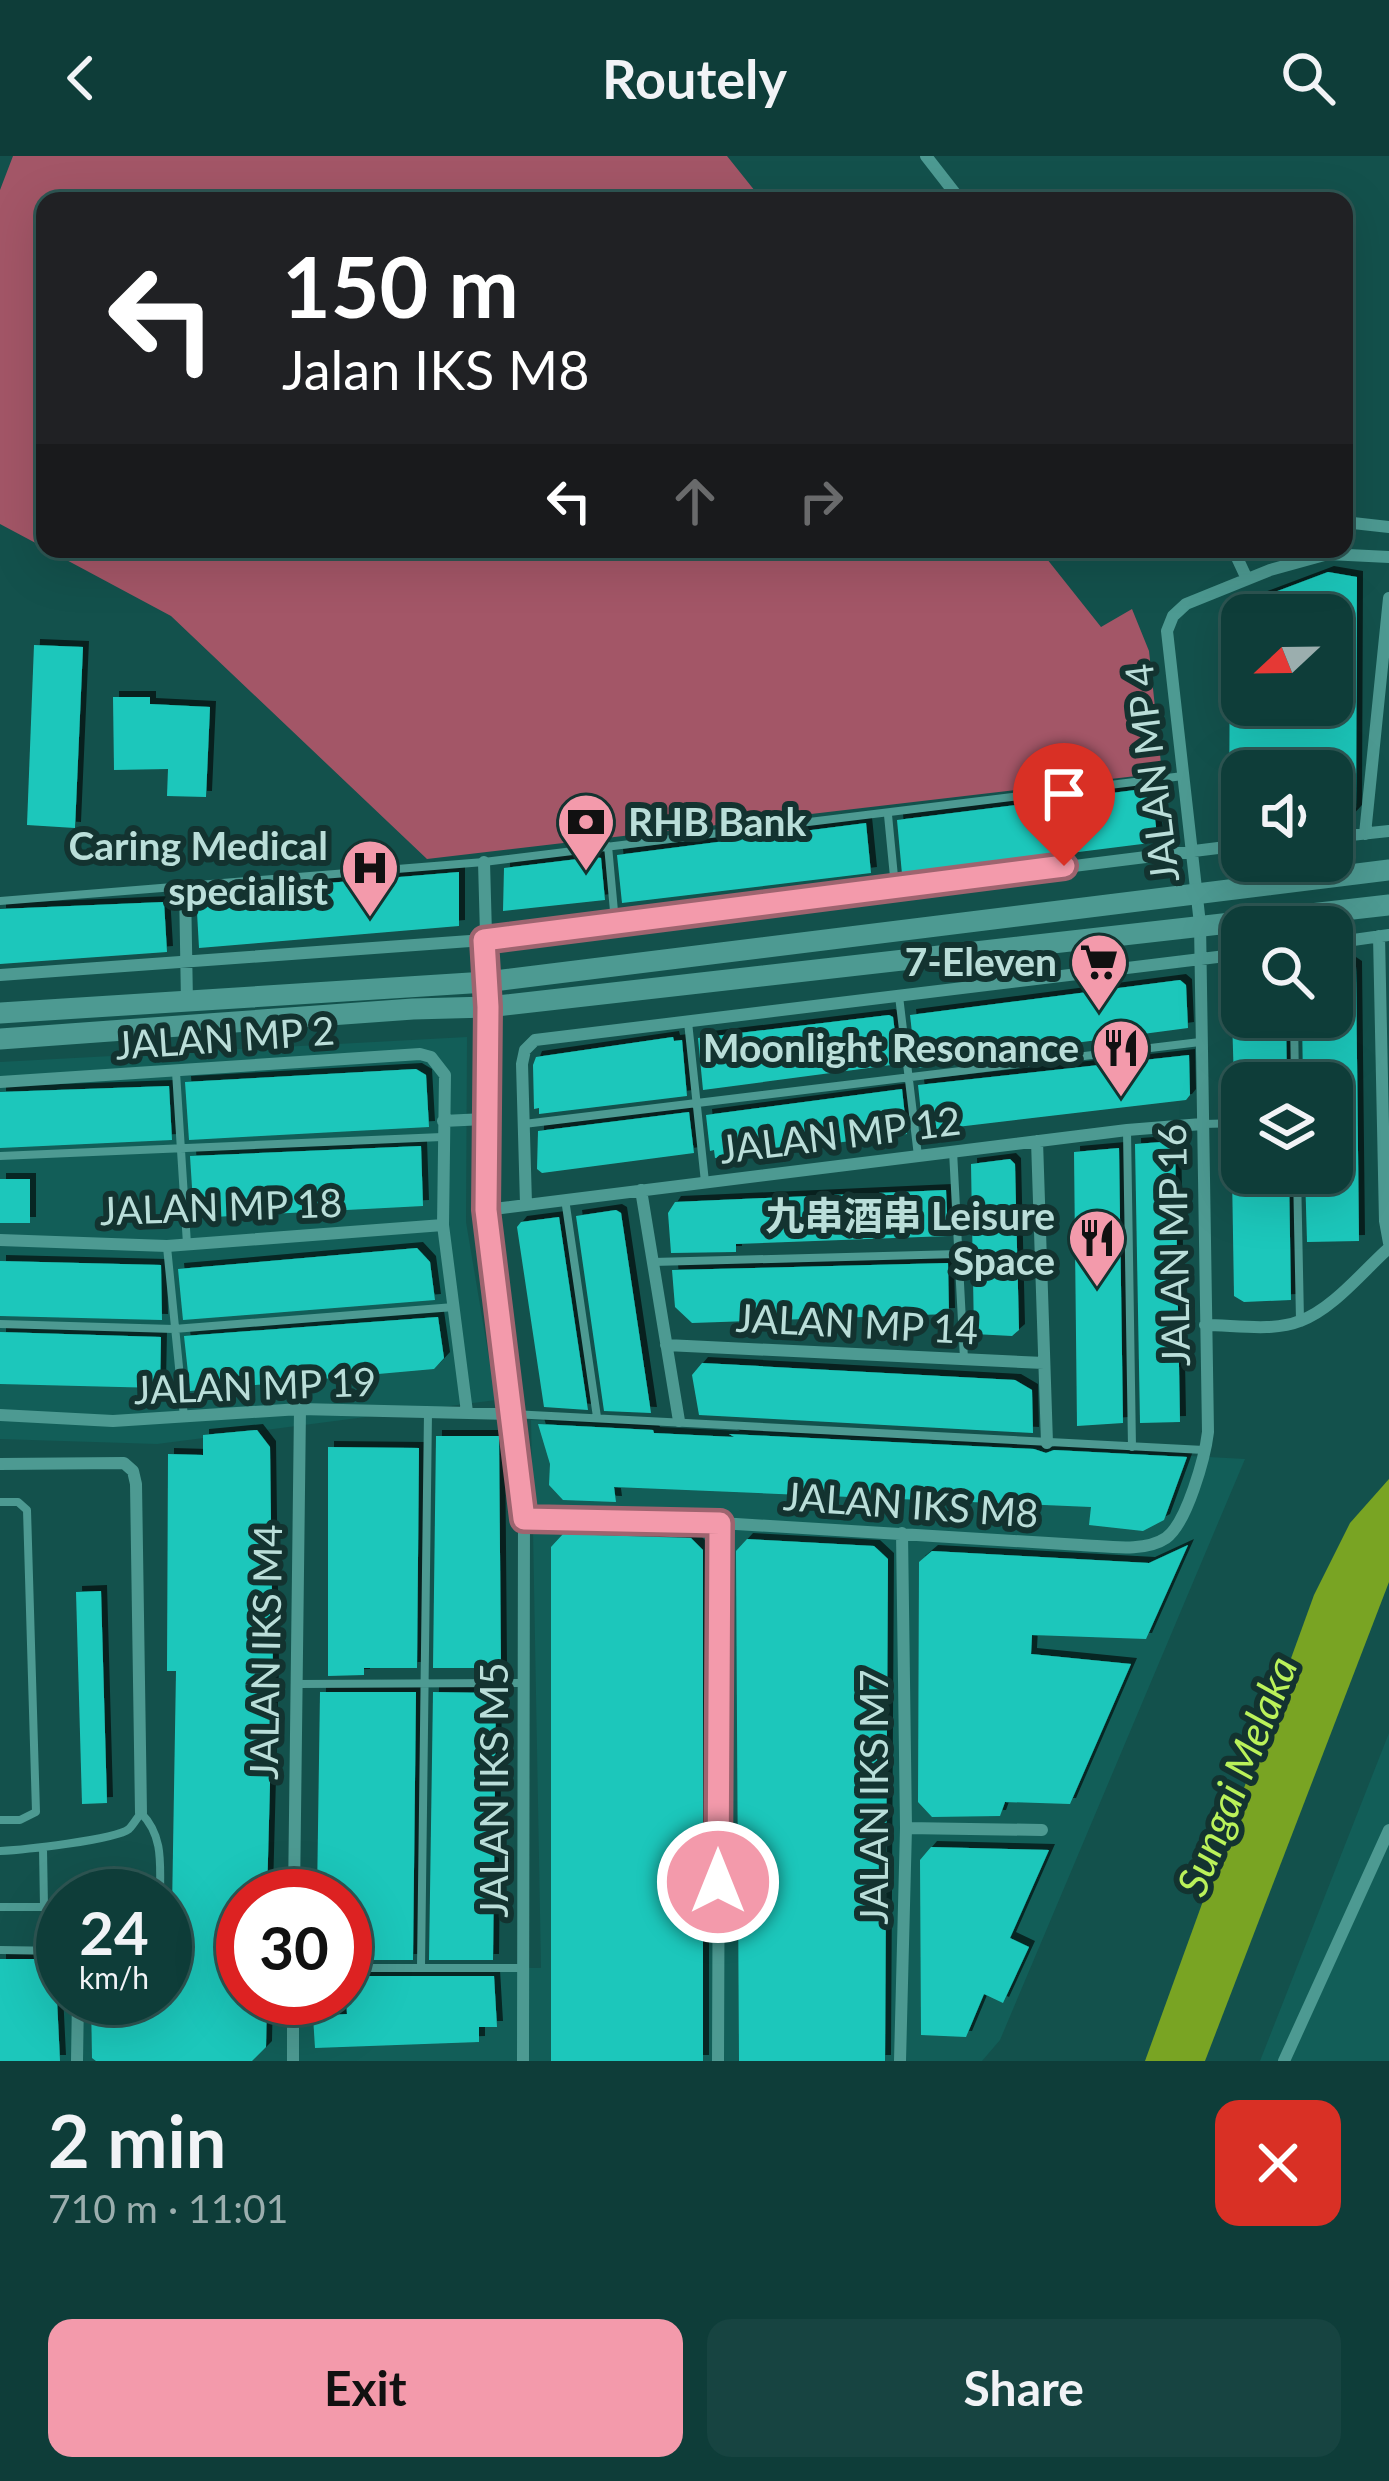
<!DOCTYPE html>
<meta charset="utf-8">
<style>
:root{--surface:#0e3d39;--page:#174441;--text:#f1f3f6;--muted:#9baeae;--line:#2e5653;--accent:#f39aab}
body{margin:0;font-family:Lato,"Noto Sans SC",sans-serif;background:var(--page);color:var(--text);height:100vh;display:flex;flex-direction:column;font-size:45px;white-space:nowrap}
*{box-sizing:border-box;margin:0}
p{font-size:39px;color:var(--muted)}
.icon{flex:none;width:66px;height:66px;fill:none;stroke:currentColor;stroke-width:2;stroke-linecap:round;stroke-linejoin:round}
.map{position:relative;height:1905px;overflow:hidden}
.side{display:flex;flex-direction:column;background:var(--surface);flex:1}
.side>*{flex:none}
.hud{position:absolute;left:36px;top:36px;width:1317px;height:366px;border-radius:24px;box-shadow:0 12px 48px #0002,0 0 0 3px var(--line);background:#202124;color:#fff;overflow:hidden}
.needle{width:78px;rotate:248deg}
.tools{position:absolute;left:1221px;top:438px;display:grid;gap:24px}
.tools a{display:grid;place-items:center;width:132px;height:132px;border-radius:24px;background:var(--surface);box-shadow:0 12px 48px #0002,0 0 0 3px var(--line);font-size:60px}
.speed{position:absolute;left:36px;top:1713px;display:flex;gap:24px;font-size:60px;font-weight:700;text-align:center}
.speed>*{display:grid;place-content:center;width:156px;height:156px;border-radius:50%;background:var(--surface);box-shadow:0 12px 48px #0002,0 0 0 3px var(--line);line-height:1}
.speed small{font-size:30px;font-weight:400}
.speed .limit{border:18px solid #d22;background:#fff;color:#111}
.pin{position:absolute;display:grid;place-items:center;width:102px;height:102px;color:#fff;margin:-123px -51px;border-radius:50% 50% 50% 0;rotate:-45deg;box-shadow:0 0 12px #0007}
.pin .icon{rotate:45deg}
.me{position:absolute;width:132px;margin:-66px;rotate:0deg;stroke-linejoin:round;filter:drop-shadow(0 0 9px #0008)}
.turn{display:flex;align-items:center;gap:42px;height:252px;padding:0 48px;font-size:54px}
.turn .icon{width:156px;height:156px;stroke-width:2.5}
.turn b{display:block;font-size:84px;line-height:102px}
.lanes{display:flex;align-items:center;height:114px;padding:0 48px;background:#0003;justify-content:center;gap:60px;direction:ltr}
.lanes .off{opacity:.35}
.round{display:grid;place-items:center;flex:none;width:126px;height:126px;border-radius:24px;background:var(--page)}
.overview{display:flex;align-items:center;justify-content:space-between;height:204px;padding:0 48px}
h1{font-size:72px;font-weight:700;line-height:90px}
.primary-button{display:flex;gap:24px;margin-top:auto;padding:24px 48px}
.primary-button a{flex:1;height:138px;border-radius:24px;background:var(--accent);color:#111;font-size:48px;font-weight:700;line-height:138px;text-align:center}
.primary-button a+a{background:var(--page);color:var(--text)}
header{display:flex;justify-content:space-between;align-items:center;height:156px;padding:0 48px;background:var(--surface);font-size:54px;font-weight:700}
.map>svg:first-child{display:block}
.built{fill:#125e58}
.green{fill:#a35667}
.water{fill:#79a423}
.building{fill:#1fc7bb;filter:url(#shadow)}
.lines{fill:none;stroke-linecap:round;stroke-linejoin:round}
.lane{stroke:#4d9a92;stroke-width:8}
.street{stroke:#4d9a92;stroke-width:12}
.secondary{stroke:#4d9a92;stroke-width:21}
.route-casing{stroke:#9e646f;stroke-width:30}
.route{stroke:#f39aab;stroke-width:21}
.labels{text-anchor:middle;stroke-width:12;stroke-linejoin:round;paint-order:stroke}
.street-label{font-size:39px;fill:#baded9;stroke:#133330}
.poi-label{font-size:39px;font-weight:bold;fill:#baded9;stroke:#133330;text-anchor:end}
.water-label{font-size:42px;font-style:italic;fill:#baf25a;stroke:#133330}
</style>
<header><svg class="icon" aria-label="back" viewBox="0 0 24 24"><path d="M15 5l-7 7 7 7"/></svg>Routely<svg class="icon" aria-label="search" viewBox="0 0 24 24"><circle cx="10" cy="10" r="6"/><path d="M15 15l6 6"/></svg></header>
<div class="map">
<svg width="1389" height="1905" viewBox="0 0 1389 1905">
<defs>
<filter id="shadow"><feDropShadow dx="6" dy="-6" stdDeviation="0" flood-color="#0009"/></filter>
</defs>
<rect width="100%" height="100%" fill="#13514c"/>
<path class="built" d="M467 881 466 1066 496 1244 157 1288 0 1283V906Z
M531 1264 1245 1303 1000 1884 982 1905H0V1808H63V1842H165V1809L243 1810V1842H345V1811L541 1812Z
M1389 1577V1905H1260Z"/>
<path class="green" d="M13 0H727L763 45H45V392L0 368V34Z
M46 393H1039L1101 471 1132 453 1149 495 1162 617 427 703 171 460Z"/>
<path class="water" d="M1389 1323V1426L1205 1905H1145L1314 1439 1350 1367Z"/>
<path class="building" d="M1328 416 1357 421 1356 655 1343 669 1332 670V615H1242V679L1229 680 1230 464H1242V549H1332V459L1219 457Z
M34 489 83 491 75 672 27 669Z
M113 541H150V548L210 551 206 641 167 640 168 613 114 614Z
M1151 632 1158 686 902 718 897 664Z
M866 667 871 717 622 747 617 699Z
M594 701 601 702 605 744 503 755 504 712Z
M459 716V770L199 792 196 738Z
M164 746 167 796 0 808V753Z
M1350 807 1356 811 1359 1085 1307 1086 1305 1017H1332V927H1303L1302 861H1332V809Z
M1180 824 1186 829 1188 872 969 901V906L916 912 910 859Z
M889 859 893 861 899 908 703 934 698 882Z
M1232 861H1286L1287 927H1234Z
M673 881 674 885 682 884 687 940 539 958V952L534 953 533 909 536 901Z
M1189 899 1190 939 1186 944 923 975 918 929Z
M416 913 426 919 429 971 189 984 185 926Z
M169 930 172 984 0 992V936Z
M902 933 907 978 715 1002 714 994 710 995 706 959Z
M689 956 694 997 542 1017 537 1013 538 975Z
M1175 985 1180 1266 1140 1267 1135 988Z
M421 990 423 1050 194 1062 190 1000Z
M1119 992 1123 1267 1077 1270 1074 996Z
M1010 1003 1015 1008 1019 1174 1012 1180 974 1178 971 1008Z
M1232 1017H1289L1291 1144 1244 1146 1234 1140Z
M0 1023H30V1067H0Z
M946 1034 948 1080 736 1088V1096L671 1097 668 1057 675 1046Z
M616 1054 621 1057 651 1257 604 1255 576 1060Z
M559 1061 588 1254 544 1251 517 1071 521 1066Z
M417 1092 430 1106 435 1144 183 1164 178 1113Z
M0 1105 161 1109 162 1164 0 1160Z
M948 1107 949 1158 692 1167 675 1151 672 1114Z
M438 1161 444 1202 434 1213 190 1235 184 1180Z
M0 1176 161 1181 160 1232 0 1228Z
M702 1207 1015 1224 1032 1234 1033 1277 699 1259 692 1219Z
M538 1268 653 1274 654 1277 734 1281 729 1278 1034 1293 1046 1297 1054 1294 1187 1301 1164 1364 1143 1375 1089 1369 1091 1351 614 1331 616 1346 563 1344 549 1329 550 1308Z
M257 1274 270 1291 273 1515 267 1740H243V1842H267L266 1891 252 1905H96L92 1902 91 1842H165V1813H171L176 1515H167L168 1298 203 1299V1279Z
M436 1280H499L501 1512H433Z
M328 1291 419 1292 417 1512H364V1519L328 1520Z
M563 1378 691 1382 703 1394V1905H551V1391Z
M747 1383 874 1390 888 1403 885 1905H739L736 1395Z
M1188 1389 1146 1483 1032 1479 1031 1498 1131 1508 1070 1648 1005 1646 1000 1660 932 1661 918 1646 919 1406 932 1395 1149 1407Z
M101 1435 107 1647 82 1648 76 1436Z
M320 1536H416L413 1804H345V1740H317Z
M433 1536 496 1537 493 1804H429Z
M931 1691 1049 1694 1010 1782 1029 1791 1003 1847 984 1838 966 1881 921 1879 920 1704Z
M0 1803H55L60 1905H0Z
M345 1820H494L497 1871H479V1886L315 1892 313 1860 347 1858Z"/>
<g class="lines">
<path class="lane" d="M888 659 895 731
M608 690 615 766
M0 745 484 706 1183 620
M899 840 918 1000
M1294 861 1295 927
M688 866 705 1026
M176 916 187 1088
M524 968 1200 886
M1203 968 1242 967
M1127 975 1132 1291
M953 995 964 1203
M0 1000 442 981
M1297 1017 1300 1164
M565 1043 597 1261
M167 1091 184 1261
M653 1106 958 1098
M0 1168 174 1173 454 1151
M512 1258 1204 1294
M0 1346H18L27 1354 36 1656 20 1664H0
M297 1528 525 1527
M43 1693 44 1751
M0 1695C21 1694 115 1684 129 1673 133 1669 137 1662 141 1657 164 1680 160 1709 160 1740
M0 1751H63
M0 1794 63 1795
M421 1811 428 1256
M345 1812H523"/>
<path class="street" d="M926 0 961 45
M1344 366 1389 371
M1233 393 1247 423
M1365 678 1389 442
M1332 681 1389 675
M484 706 488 851 486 1054 524 1363 523 1905
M185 730 187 847
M1379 780 1385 1065 1389 1087
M1332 787 1389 779
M0 819 484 784 1242 689
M0 926 420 898 431 901 445 919 443 1069 467 1256
M443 965 485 963
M1037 985 1047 1287
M641 1034 679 1265
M526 1048 522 908 525 894 535 884 1242 798
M486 1054 1127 974 1202 968
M0 1084 167 1090 443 1069
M1205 1169C1234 1169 1273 1176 1300 1165 1333 1153 1363 1115 1389 1092
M666 1189 1044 1207
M0 1259 113 1265 300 1253 512 1258
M0 1308 124 1307 133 1315 136 1328 141 1657
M524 1363 720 1367 1081 1389C1106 1390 1144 1397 1166 1382 1187 1367 1205 1301 1208 1276L1200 768 1167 475 1173 460 1186 448 1270 414 1328 398 1389 401
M906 1672 1042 1674
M294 1740 300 1253
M293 1842V1905
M77 1905 78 1842
M718 1905 720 1367
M900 1905 906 1672 902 1377
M1284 1905 1389 1674"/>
<path class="secondary" d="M0 857 486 826 1389 714
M0 883 413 853 488 851 1389 749"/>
</g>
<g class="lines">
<defs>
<path id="route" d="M718 1726 720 1367 524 1363 486 1054 488 851 484 784 1064 710"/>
</defs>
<use href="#route" class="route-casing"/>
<use href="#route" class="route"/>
</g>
<defs>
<symbol id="bank-pin" viewBox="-11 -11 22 30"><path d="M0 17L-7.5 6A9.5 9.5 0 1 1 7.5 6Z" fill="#f39aab" stroke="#133330"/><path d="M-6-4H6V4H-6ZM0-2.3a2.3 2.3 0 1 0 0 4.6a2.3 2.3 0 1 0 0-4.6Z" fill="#111"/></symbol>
<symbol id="hospital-pin" viewBox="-11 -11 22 30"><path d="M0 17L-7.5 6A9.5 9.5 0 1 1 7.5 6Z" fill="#f39aab" stroke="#133330"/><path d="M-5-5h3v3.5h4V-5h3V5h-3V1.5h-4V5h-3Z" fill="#111"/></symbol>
<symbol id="supermarket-pin" viewBox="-11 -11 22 30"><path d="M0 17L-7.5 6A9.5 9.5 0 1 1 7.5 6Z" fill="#f39aab" stroke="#133330"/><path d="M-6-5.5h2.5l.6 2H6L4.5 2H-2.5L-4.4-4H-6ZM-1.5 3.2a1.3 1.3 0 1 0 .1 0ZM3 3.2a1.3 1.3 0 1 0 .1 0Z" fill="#111"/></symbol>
<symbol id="restaurant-pin" viewBox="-11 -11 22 30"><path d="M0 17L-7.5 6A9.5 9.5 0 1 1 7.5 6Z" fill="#f39aab" stroke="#133330"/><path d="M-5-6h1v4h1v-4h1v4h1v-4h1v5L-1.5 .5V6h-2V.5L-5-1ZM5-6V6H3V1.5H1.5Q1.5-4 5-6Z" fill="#111"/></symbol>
</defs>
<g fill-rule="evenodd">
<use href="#bank-pin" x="553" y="633" width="66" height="90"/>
<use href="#hospital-pin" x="337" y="679" width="66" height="90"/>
<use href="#supermarket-pin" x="1066" y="773" width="66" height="90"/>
<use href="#restaurant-pin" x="1088" y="859" width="66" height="90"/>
<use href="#restaurant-pin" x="1064" y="1049" width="66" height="90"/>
</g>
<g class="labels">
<g class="street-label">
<text transform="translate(1152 617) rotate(-97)" y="14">JALAN MP 4</text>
<text transform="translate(225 882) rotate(-4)" y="14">JALAN MP 2</text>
<text transform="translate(840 979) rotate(-7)" y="14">JALAN MP 12</text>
<text transform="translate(221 1051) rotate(-2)" y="14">JALAN MP 18</text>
<text transform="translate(1174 1089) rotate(-91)" y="14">JALAN MP 16</text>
<text transform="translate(857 1168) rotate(3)" y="14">JALAN MP 14</text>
<text transform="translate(255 1230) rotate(-2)" y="14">JALAN MP 19</text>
<text transform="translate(911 1349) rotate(4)" y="14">JALAN IKS M8</text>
<text transform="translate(266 1496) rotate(-89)" y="14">JALAN IKS M4</text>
<text transform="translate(494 1634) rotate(-90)" y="14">JALAN IKS M5</text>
<text transform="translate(874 1641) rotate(-90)" y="14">JALAN IKS M7</text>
</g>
<g class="poi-label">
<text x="628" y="680" text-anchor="start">RHB Bank</text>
<text x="328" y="704">Caring Medical<tspan x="328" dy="45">specialist</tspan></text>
<text x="1057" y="820">7-Eleven</text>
<text x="1079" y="906">Moonlight Resonance</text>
<text x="1055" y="1074">九串酒串 Leisure<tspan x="1055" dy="45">Space</tspan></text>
</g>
<g class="water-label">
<text transform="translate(1237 1620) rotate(-68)" y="15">Sungai Melaka</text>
</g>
</g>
</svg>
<div class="tools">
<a><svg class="needle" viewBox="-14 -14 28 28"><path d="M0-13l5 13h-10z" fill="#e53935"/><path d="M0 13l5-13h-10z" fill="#9baeae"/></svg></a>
<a><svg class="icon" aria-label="sound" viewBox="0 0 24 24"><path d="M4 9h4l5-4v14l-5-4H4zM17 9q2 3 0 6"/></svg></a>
<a><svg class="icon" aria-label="search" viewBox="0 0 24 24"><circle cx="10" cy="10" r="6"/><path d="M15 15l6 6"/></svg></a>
<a><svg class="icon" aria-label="layers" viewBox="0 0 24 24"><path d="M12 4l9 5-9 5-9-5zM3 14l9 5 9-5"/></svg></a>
</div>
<div class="speed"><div>24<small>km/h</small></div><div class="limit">30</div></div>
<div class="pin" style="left:1064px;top:710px;background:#d93025"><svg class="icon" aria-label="arrive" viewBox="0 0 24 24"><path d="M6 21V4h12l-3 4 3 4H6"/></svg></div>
<svg class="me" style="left:718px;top:1726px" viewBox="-20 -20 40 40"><circle r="17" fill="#f39aab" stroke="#fff" stroke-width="3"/><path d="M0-11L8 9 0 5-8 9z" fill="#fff"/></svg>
<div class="hud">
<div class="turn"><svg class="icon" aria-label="left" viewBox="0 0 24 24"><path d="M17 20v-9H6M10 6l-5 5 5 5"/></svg><div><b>150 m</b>Jalan IKS M8</div></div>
<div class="lanes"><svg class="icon" aria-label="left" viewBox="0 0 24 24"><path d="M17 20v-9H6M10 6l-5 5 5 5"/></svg><svg class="icon off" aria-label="ahead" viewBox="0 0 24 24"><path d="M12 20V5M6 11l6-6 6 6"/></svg><svg class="icon off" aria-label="right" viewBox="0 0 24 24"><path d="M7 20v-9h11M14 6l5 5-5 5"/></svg></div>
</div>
</div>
<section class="side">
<div class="overview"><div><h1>2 min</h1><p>710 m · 11:01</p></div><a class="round" style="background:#d93025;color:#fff"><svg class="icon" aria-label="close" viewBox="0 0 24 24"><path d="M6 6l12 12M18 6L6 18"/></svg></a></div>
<div class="primary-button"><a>Exit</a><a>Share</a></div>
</section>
